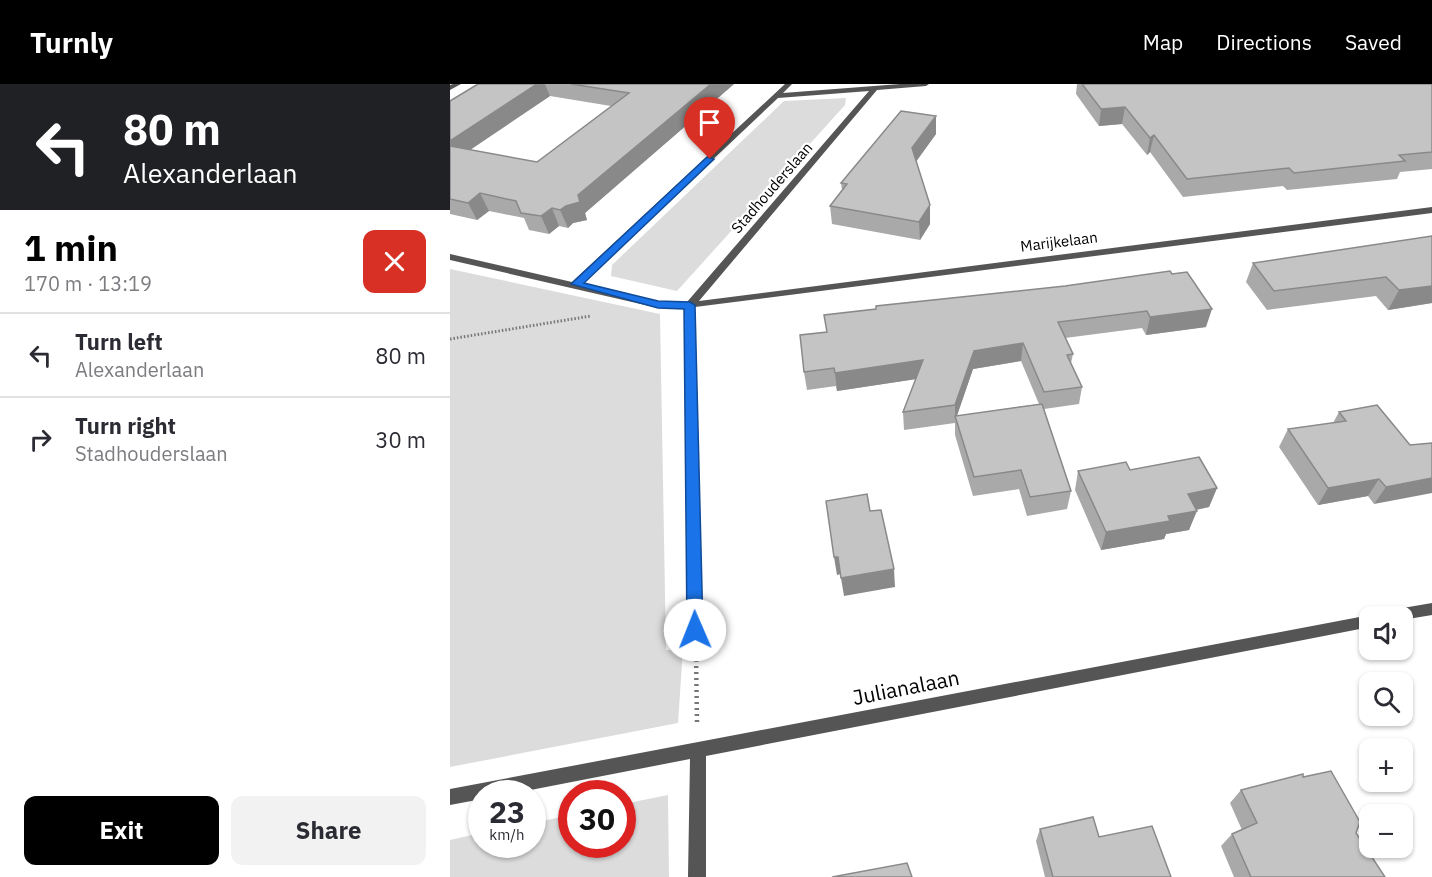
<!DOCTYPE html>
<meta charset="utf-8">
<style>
:root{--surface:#fff;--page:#f2f2f3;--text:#2b2b33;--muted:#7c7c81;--line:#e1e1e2;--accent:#000}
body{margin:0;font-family:"IBM Plex Sans",sans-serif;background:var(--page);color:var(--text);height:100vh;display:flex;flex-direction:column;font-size:22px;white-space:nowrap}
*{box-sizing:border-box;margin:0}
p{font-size:20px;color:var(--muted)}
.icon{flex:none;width:33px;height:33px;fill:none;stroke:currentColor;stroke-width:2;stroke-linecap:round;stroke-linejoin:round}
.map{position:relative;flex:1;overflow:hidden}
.drawer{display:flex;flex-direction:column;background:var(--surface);width:450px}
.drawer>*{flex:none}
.top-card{background:#202124;color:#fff;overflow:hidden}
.fabs{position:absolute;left:909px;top:522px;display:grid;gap:12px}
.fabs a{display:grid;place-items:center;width:54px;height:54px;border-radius:12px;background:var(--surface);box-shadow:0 2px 4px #0004;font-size:30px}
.speed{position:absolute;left:18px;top:696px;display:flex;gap:12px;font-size:30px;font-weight:700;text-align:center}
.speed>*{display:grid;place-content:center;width:78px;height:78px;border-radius:50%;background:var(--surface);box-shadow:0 2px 4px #0004;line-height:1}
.speed small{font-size:15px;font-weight:400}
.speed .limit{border:9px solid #d22;background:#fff;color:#111}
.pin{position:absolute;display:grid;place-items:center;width:51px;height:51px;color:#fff;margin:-62px -26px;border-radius:50% 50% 50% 0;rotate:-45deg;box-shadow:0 0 6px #0007}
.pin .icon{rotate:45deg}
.me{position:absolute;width:66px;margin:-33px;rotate:359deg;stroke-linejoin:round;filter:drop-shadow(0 0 4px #0008)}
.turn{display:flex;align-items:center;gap:21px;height:126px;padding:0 24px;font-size:27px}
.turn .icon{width:78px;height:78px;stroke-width:2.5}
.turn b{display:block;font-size:42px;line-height:51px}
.round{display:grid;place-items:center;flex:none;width:63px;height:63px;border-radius:12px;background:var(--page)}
.summary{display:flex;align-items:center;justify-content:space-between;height:102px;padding:0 24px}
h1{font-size:36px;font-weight:700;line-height:45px;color:var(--accent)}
.action{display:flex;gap:12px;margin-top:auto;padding:12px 24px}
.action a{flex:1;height:69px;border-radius:12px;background:var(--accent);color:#fff;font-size:24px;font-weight:700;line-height:69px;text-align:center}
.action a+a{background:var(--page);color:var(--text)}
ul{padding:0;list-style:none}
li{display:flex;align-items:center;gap:18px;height:84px;padding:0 24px;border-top:2px solid var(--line)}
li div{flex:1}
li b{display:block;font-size:22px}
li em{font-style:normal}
header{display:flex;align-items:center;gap:36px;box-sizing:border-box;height:84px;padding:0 30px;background:var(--accent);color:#fff}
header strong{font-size:28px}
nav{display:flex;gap:33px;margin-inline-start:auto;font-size:21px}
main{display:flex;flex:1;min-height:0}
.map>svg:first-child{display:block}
.green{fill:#dcdcdc}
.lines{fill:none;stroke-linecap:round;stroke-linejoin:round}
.path-far1{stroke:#777;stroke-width:3;stroke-dasharray:1.5 2;stroke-linecap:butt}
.path{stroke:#777;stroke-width:4.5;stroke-dasharray:2 4;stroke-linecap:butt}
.street{fill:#555;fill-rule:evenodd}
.wall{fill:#a9a9a9;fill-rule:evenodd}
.shaded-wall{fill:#898989}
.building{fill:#c4c4c4;stroke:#898989;stroke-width:1.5}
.route{fill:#1a73e8;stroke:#114b97;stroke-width:1.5}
.labels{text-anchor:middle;stroke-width:4.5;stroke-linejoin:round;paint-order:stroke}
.far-street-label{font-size:15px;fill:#000;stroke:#fff}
.near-street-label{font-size:21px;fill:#000;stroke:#fff}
</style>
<header>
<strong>Turnly</strong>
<nav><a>Map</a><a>Directions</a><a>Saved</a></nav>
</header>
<main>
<section class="drawer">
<div class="top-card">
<div class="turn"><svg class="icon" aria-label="left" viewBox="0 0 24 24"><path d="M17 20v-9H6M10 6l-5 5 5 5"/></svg><div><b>80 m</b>Alexanderlaan</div></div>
</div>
<div class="summary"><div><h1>1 min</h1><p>170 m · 13:19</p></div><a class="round" style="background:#d93025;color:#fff"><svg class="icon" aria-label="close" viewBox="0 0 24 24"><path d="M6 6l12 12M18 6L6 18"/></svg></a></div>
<ul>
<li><svg class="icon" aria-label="left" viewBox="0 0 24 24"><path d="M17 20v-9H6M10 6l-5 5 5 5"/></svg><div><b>Turn left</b><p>Alexanderlaan</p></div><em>80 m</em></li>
<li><svg class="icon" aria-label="right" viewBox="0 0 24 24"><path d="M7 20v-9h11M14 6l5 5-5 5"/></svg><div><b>Turn right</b><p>Stadhouderslaan</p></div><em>30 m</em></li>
</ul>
<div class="action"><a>Exit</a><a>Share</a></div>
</section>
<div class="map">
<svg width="982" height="793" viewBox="0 0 982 793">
<rect width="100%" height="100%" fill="#fff"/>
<path class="green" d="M396 14 395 21 227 207 161 192 162 181 334 17Z
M0 185 210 230 216 566 233 565 228 639 0 683Z
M218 711 219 793H0V756L31 749 32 760H82L83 739 121 731 122 760H172L173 720Z"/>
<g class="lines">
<path class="path-far1" d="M0 255 141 232"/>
<path class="path" d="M246 570 247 638"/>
<path class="street" d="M3 0H11L0 6V1Z
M335 0H342L333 9 450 0H479L476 2 427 6 249 217 982 123V129L245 223 252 546 250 550 245 552 240 550 238 546 235 224H208L0 176V170L122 198ZM419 7 237 218H208L131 200 328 14Z
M982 519V531L952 536V532H934L936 528 941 526Z
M920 531 924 532H920V543L256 672V793H238L240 675 60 710H32V715L0 721V705Z"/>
</g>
<path class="wall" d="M28 0H284L135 129 137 136 123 139 118 144 109 142 99 150 79 146 74 134 39 127 27 136 0 130V17ZM100 12 161 22 87 78 20 66Z
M627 0H982V85L950 88 947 95 837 106 833 102 733 113 700 68 697 71 672 40 649 42 626 10Z
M486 32V50L466 77 480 121V140L470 156 382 140 380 122 392 106 391 99Z
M982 152V219L938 226 926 212 817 226 796 198 803 179Z
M615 202 756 243 696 251 692 244 615 254 623 270 621 279 632 303 629 320 594 325 621 407 617 425 577 432 569 405 523 412 505 351V337V339L454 346 453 328 466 295 387 307 386 302 357 306 354 288 377 248ZM571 277 589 320 507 332 523 285Z
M889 328 960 361 982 359 924 420 918 412 868 421 829 363 838 345 883 339Z
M680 386 767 404 759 423 746 426 739 446 716 450 714 455 651 466 625 406 628 387Z
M853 693 906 749 935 793H784L771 762 782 750 792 746 780 719 791 706Z
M590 745 649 753 721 793H595L586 757Z"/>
<path class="shaded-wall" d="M87 0H95L100 12 2 78 0 73V57Z
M261 0H284L135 129 137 136 123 139 118 144 110 126Z
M675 23 672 40 649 42 651 25Z
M486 32V50L463 82 462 64Z
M704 51 700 68 697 71 700 54Z
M30 109 39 127 27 136 18 119Z
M480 121V140L470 156 469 138Z
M102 124 109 142 99 150 91 132Z
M982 202V219L938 226 949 206Z
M762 225 756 243 696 251 700 233Z
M573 259 571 277 523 285 506 334 505 332V339V321L524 267Z
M473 276V294L387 307 385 289Z
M982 394V409L924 420 936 403Z
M929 395 918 412 868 421 878 404Z
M767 404 759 423 730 429 738 410Z
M747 427 739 446 716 450 714 455 651 466 656 448 718 432Z
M384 473H388L391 490 387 491Z
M444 485 445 503 394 512 391 494Z"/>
<path class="building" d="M28 0H87L0 57V17Z
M121 0H261L128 111 130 118 116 122 110 126 102 124 91 132 71 129 66 117 30 109 18 119 0 115V62L87 78 179 9Z
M632 0H982V68L949 71 955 77 844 89 839 84 737 95 704 51 700 54 675 23 651 25Z
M451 27 486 32 462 64 480 121 469 138 380 122 397 100 391 99Z
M982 152V202L949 206 936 193 824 207 803 179Z
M720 187 722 190 737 188 762 225 700 233 697 227 608 238 623 270 617 271 632 303 594 308 573 259 524 267 505 321 453 328 473 276 385 289 384 284 354 288 350 251 377 248 374 231 426 225V222L615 202Z
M592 320 621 407 580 413 571 386 524 393 505 332Z
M927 321 960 361 982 359V394L936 403 929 395 878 404 838 345 896 337 889 328Z
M749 373 767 404 738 410 747 427 718 432 720 437 656 448 628 387 676 378 680 386Z
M417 410 420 427 431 426 444 485 391 494 388 473H384L376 417Z
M881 687 910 738 906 749 935 793H801L782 750 807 739 791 706 853 690V693Z
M643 733 649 753 702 742 721 793H603L590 745Z
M457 779 462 793H382Z"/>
<path class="route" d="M257 73 264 75 134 199 208 217 240 218 245 221 253 546 251 551 245 553 240 551 237 546 234 225 208 224 121 200Z"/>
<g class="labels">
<g class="far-street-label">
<text transform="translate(322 104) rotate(-49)" y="5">Stadhouderslaan</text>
<text transform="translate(609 158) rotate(-7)" y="5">Marijkelaan</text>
</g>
<g class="near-street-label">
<text transform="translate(456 604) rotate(-11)" y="7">Julianalaan</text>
</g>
</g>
</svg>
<div class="fabs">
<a><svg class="icon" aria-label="sound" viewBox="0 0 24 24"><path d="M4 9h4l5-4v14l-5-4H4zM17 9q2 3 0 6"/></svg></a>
<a><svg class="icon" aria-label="search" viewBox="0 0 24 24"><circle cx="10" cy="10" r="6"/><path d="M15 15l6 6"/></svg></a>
<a>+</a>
<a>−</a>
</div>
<div class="speed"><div>23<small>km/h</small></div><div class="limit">30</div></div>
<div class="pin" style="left:260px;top:75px;background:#d93025"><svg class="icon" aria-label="arrive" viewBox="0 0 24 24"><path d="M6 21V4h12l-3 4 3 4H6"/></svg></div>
<svg class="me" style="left:245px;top:546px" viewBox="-20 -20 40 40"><circle r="19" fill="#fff"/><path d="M0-13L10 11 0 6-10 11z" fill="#1a73e8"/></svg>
</div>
</main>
